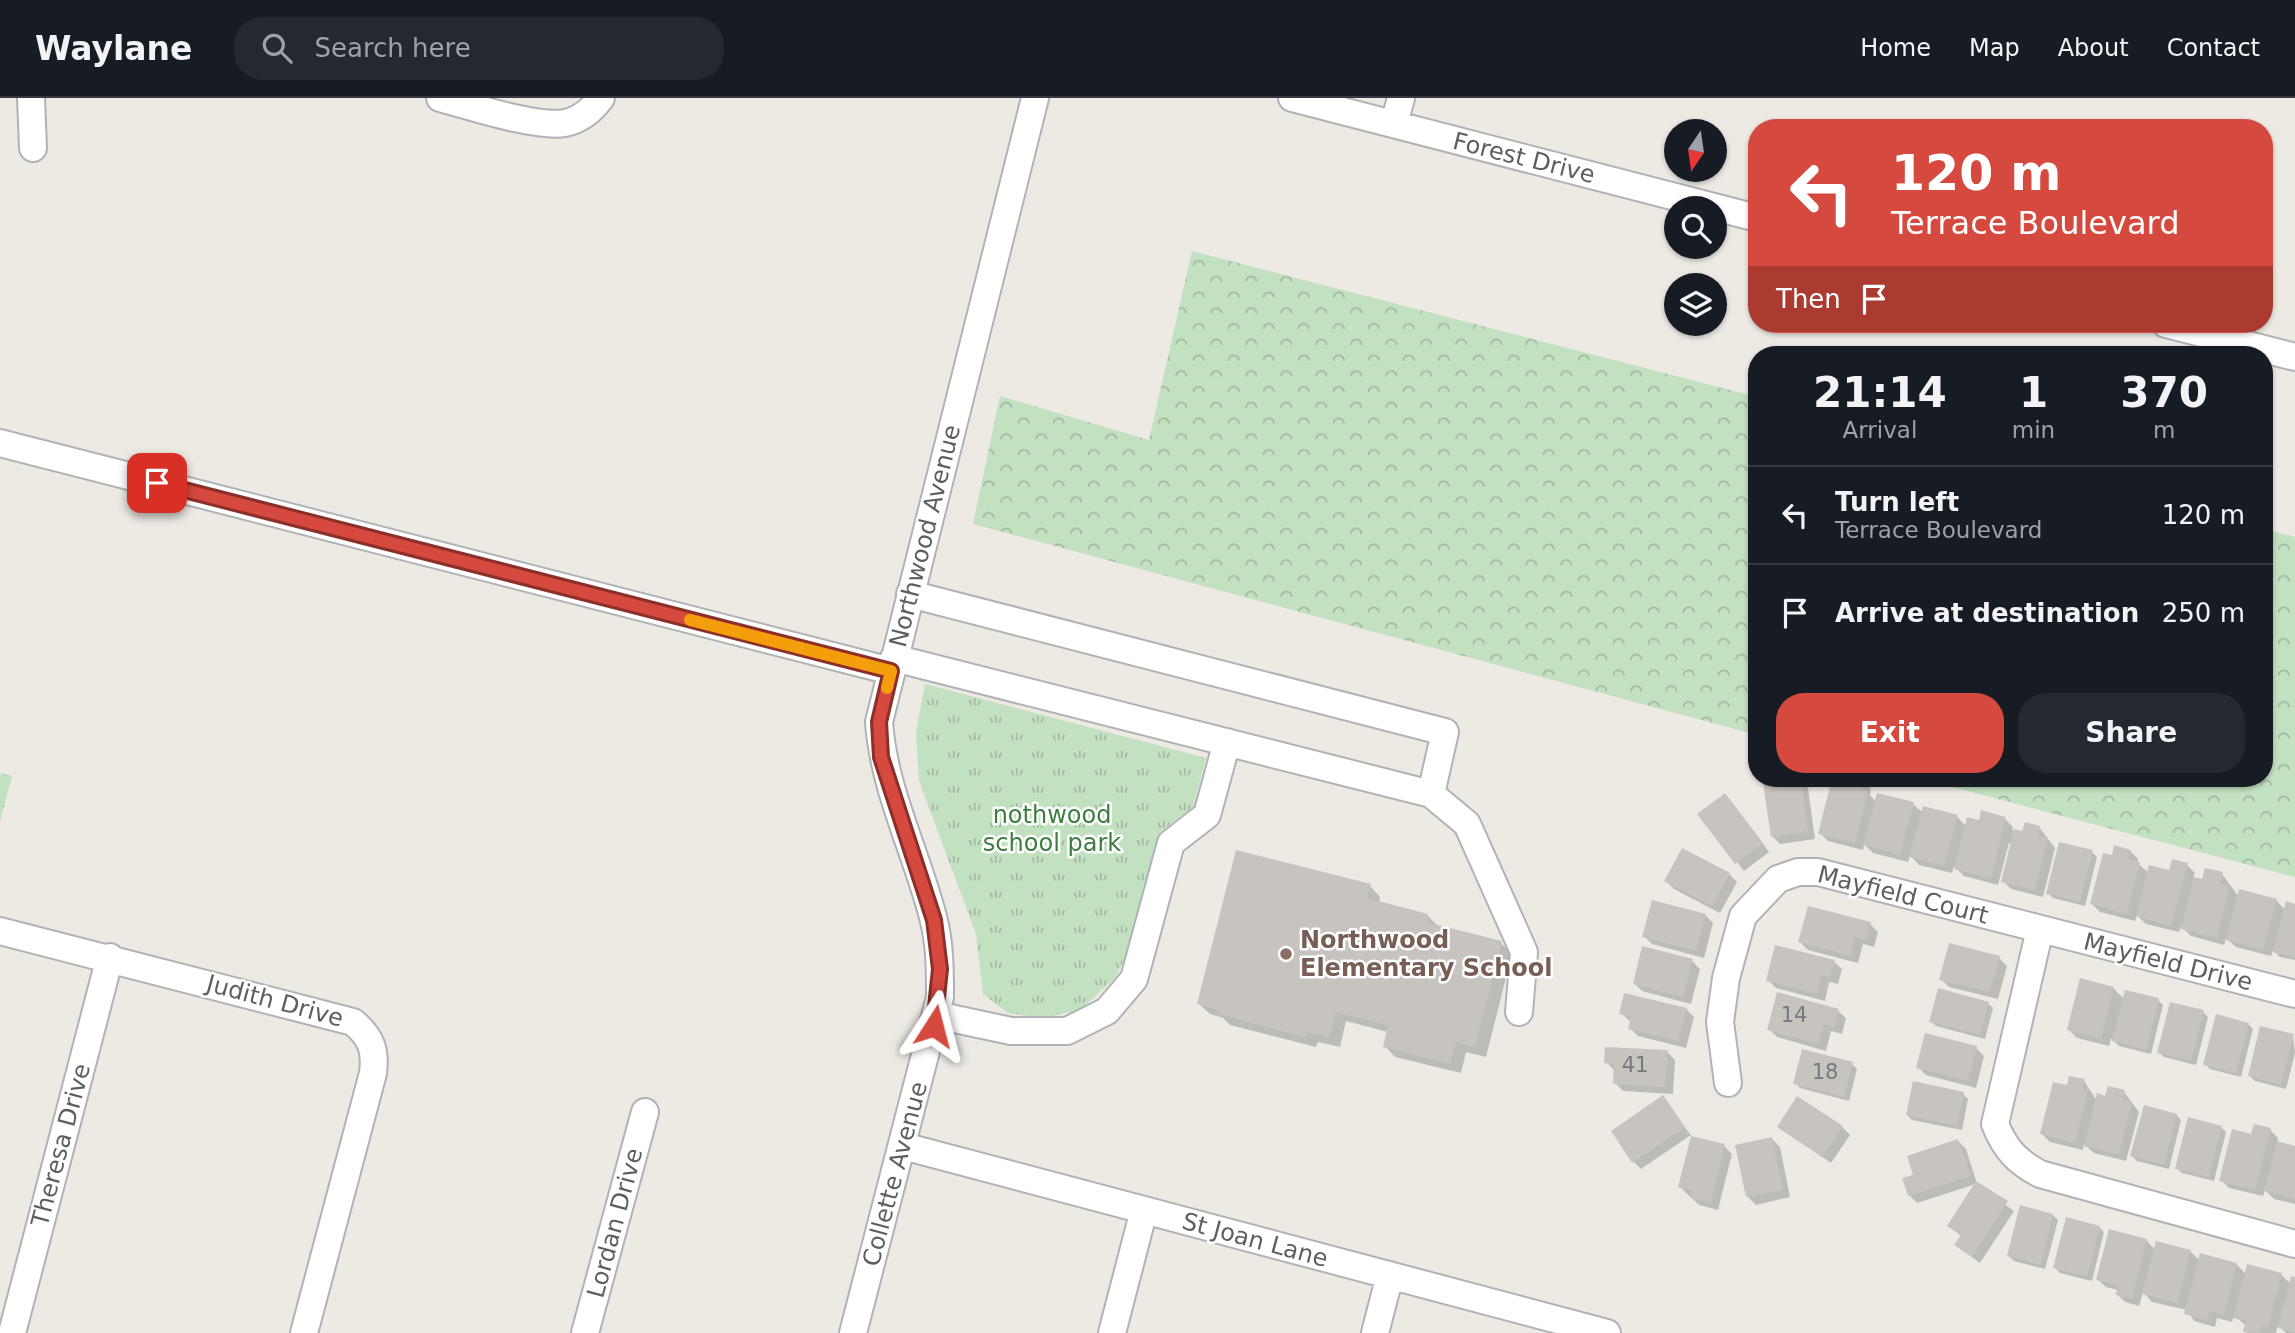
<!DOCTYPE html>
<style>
:root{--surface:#171b24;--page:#242831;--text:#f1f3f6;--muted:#9ea1a6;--line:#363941;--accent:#d6493e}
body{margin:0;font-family:"DejaVu Sans",sans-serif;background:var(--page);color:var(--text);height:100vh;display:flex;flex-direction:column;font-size:26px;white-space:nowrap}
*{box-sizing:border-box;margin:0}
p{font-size:23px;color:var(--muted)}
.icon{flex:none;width:38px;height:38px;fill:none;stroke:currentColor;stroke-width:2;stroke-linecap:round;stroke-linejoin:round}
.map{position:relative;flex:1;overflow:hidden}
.details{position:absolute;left:1748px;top:248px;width:525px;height:441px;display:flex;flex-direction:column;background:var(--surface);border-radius:28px;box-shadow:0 2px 5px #0004}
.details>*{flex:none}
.hud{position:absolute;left:1748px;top:21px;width:525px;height:214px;border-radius:28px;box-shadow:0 2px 5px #0004;background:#d6493e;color:#fff;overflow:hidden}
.needle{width:46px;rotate:193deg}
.fabs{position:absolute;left:1664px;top:21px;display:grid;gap:14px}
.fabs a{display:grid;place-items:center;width:63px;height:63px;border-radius:50%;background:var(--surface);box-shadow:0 2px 5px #0004;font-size:35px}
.pin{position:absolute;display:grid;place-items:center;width:60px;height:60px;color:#fff;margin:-30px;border-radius:14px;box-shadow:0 4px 10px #0006}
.me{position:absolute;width:77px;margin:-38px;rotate:9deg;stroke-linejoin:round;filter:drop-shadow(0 0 5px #0008)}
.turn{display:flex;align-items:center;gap:24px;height:147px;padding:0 28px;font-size:32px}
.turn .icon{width:91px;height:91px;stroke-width:2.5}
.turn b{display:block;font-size:49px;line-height:60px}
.then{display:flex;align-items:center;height:66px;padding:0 28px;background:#0003;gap:14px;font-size:26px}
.eta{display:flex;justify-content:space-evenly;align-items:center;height:119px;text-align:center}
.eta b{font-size:42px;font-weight:600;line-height:49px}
.primary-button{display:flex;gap:14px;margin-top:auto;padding:14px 28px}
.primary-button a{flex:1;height:80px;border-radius:28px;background:var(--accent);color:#fff;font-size:28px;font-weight:600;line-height:80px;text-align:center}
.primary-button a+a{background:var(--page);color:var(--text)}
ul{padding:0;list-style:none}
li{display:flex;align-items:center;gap:21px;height:98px;padding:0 28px;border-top:2px solid var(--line)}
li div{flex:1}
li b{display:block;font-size:26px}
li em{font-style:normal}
header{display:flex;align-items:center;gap:42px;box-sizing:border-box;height:98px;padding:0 35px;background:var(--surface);border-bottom:2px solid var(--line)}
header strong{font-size:33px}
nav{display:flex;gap:38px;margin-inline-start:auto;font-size:24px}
.search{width:490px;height:63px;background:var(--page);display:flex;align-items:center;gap:18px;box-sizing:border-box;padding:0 24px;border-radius:28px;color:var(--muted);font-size:26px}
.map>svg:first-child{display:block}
.forest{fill:url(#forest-crowns)}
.park{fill:url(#park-tufts)}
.shadow{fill:#0003}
.building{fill:#c7c4c0}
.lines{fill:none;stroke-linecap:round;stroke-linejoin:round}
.minor-casing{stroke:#b0b3b6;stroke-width:30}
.minor{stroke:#fff;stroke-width:26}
.route-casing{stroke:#8b2f28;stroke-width:18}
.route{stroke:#d6493e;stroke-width:12}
.slow{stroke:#f59e0b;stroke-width:12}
.education-dot{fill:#8d6e63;stroke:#fff;stroke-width:2.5}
.labels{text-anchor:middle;stroke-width:5;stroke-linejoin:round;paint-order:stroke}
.number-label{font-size:21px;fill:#76787a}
.street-label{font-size:24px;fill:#5b5e62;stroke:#fff}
.park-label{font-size:24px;fill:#3d7e40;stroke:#fff}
.education-label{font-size:24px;font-weight:bold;fill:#785e54;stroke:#fff;text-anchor:start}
</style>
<header>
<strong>Waylane</strong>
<div class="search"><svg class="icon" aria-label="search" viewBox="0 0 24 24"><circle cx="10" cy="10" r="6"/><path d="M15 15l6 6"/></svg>Search here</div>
<nav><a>Home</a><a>Map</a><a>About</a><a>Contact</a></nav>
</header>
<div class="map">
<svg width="2295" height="1235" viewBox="0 0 2295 1235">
<defs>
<pattern id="forest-crowns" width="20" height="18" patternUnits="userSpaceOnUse" patternTransform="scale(1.75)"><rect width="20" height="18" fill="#c2e1c1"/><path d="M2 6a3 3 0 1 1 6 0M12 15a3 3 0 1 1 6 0" fill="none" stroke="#a1baa0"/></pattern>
<pattern id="park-tufts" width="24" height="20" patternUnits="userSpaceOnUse" patternTransform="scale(1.75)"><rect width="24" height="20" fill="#c2e1c1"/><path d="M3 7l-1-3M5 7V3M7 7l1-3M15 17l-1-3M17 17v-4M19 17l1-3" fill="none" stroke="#a1baa0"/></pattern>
</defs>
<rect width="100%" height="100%" fill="#eceae3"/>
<path class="forest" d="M1192 153 1757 299V637L973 426 1000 298 1149 342Z
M2265 431 2295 439V779L1921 681H2264Z"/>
<path class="park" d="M925 586 1206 660 1193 709 1161 733 1132 845 1115 880 1080 912 1041 920 1008 915 983 896 976 836 919 683 916 634Z
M0 675 12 678 0 724Z"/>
<path class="shadow" d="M1851 681 1863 683 1871 691 1870 697 1876 704 1913 706 1923 715 1957 719 1966 728 2005 721 2013 729 2012 732 2024 735 2039 729 2055 750 2043 799 2011 791 2003 783 2013 746 2009 745 1998 787 1964 778 1954 768 1952 775 1919 767 1910 757 1908 764 1873 755 1864 746 1863 752 1828 743 1820 735 1849 690Z
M1800 682 1808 690 1815 741 1780 746 1772 738Z
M1732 705 1769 754 1744 773 1700 717Z
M2130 753 2138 761 2137 765 2149 775 2170 774 2187 767 2195 775 2193 780 2204 783 2222 776 2239 799 2276 802 2285 812 2295 808V862L2280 859 2273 852 2271 858 2236 849 2226 840 2224 847 2191 838 2181 828 2179 834 2146 826 2137 817 2135 823 2100 814 2092 806 2113 759Z
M2092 754 2097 759 2085 808 2053 800 2048 795Z
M1729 776 1737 784 1720 815 1674 791 1666 783Z
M1370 788 1380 799 1379 805 1427 817 1439 829 1501 845 1512 856 1486 959 1466 954 1461 975 1395 959 1385 948 1388 934 1346 923 1340 949 1318 944 1316 949 1230 927 1223 920 1210 916 1199 906Z
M1705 817 1713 825 1704 860 1652 846 1644 838Z
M1870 826 1878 834 1874 849 1863 846 1858 865 1808 852 1800 844Z
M1999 860 2007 868 1998 901 1949 889 1941 881Z
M1692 863 1700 871 1691 906 1642 893 1634 885Z
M1834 864 1842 871 1838 886 1829 884 1825 903 1776 890 1768 882Z
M2113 890 2124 901 2158 902 2163 907 2151 956 2119 948 2111 940 2109 948 2077 940 2069 932Z
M1988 905 1993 910 1985 941 1936 928 1931 923Z
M1686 911 1694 919 1686 950 1638 938 1630 930 1631 924 1621 915Z
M1838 913 1846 920 1842 936 1831 933 1826 953 1777 939 1769 931Z
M2203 914 2208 919 2196 967 2164 959 2159 954Z
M2248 926 2253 931 2241 979 2210 971 2205 966Z
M2293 938 2295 955 2286 991 2255 983 2250 978Z
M1976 950 1984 958 1976 990 1926 977 1918 969Z
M1667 954 1675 962 1673 996 1623 993 1615 985 1614 972 1606 964Z
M1852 966 1857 971 1849 1003 1800 990 1795 985Z
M2084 983 2097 1003 2124 994 2139 1014 2126 1063 2094 1055 2084 1046 2083 1052 2050 1044 2042 1036 2068 990Z
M1963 996 1968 1001 1962 1032 1912 1022 1907 1017Z
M1666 1006 1691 1037 1641 1071 1634 1064Z
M2176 1017 2181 1022 2169 1071 2137 1063 2132 1058Z
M1779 1029H1842L1850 1037 1831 1065Z
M2221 1029 2226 1034 2214 1083 2182 1075 2177 1070Z
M2270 1032 2278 1040 2277 1045 2295 1049V1106L2274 1101 2265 1092 2263 1098 2229 1090 2221 1082 2252 1038Z
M1772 1041 1780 1049 1790 1099 1756 1107 1748 1099 1737 1048Z
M1958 1043 1966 1051 1977 1086 2014 1113 1980 1165 1956 1147 1962 1139 1949 1128 1976 1086 1917 1105 1909 1097 1915 1078Z
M1724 1048 1732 1056 1718 1112 1699 1107 1680 1089Z
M2053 1117 2058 1122 2045 1171 2014 1163 2009 1158Z
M2099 1129 2104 1134 2092 1183 2060 1175 2055 1170Z
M2146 1142 2155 1152 2190 1153 2200 1163 2236 1166 2246 1176 2281 1177 2291 1186 2295 1181V1235H2286L2278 1227 2276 1235H2247L2246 1228 2234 1217 2232 1224 2217 1220 2215 1229 2194 1223 2187 1212 2152 1204 2143 1194 2139 1208 2125 1204 2117 1196 2118 1192 2106 1189 2098 1182Z"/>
<path class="building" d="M1801 681 1808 734 1771 739 1763 685Z
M1849 681H1864L1862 692 1868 693 1855 745 1818 736 1831 684 1848 688Z
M1725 695 1763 745 1735 766 1697 716Z
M1877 695 1914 704 1900 757 1863 747Z
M1923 708 1958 717 1944 768 1909 759Z
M1981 712 2006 719 1991 780 1954 771 1967 719 1979 722Z
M2025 724 2040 728 2038 738 2048 740 2035 792 2001 784 2014 731 2022 733Z
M2059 744 2093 752 2080 804 2046 796Z
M2114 747 2131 752 2128 761 2140 764 2127 816 2090 806 2103 755 2112 757Z
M1682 750 1730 775 1712 808 1664 783Z
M1236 752 1371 786 1367 800 1428 816 1426 824 1502 843 1475 949 1456 944 1450 966 1383 949 1388 927 1336 914 1329 939 1307 934 1306 939 1217 916 1218 912 1197 906Z
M2172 761 2188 765 2171 828 2136 818 2149 767 2169 772Z
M2205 770 2223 774 2220 785 2230 788 2217 840 2181 831 2194 779 2202 781Z
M2239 791 2277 801 2263 852 2226 842Z
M1652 802 1706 816 1696 853 1642 839Z
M2286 803 2295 806V860L2273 854Z
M1808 808 1871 824 1866 842 1855 839 1851 858 1798 844Z
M1949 845 2000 858 1990 894 1939 882Z
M1775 847 1835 862 1830 879 1822 877 1817 896 1766 883Z
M1642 848 1693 861 1683 899 1633 886Z
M2080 880 2114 889 2101 941 2067 932Z
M1938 890 1989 904 1980 937 1929 924Z
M2125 892 2159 900 2146 952 2112 943Z
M1777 894 1839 911 1834 929 1824 926 1818 946 1767 932Z
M1624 895 1687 910 1678 943 1628 931 1631 919 1619 916Z
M2170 904 2204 912 2191 963 2157 955Z
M2216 916 2249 925 2236 975 2203 967Z
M2260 928 2294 936 2281 987 2248 978Z
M1925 935 1977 948 1968 983 1916 970Z
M1605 949 1668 952 1665 989 1613 986 1614 966 1604 965Z
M1802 951 1853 964 1844 999 1793 986Z
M2069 978 2085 981 2083 991 2088 992 2075 1045 2040 1036 2053 984 2067 987Z
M1913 983 1964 994 1957 1028 1906 1017Z
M2108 988 2125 992 2123 1002 2132 1004 2119 1057 2084 1048 2097 995 2105 998Z
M1663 997 1685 1029 1632 1065 1611 1033Z
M1797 998 1843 1028 1822 1059 1777 1029Z
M2144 1007 2177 1016 2164 1067 2130 1058Z
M2188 1019 2222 1028 2209 1079 2175 1071Z
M2254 1026 2271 1030 2255 1092 2219 1083 2232 1031 2251 1036Z
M1691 1038 1725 1046 1711 1105 1690 1100 1692 1092 1678 1089Z
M1772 1039 1783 1092 1746 1099 1735 1047Z
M1958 1041 1971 1078 1908 1098 1902 1080 1913 1077 1907 1058Z
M2277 1043 2295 1048V1101L2264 1093Z
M1976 1083 2008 1103 1972 1159 1954 1147 1961 1137 1947 1128Z
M2020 1107 2053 1116 2041 1167 2007 1158Z
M2066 1119 2100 1128 2087 1179 2053 1170Z
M2109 1131 2147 1141 2132 1201 2116 1197 2118 1187 2096 1182Z
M2156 1143 2191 1152 2178 1205 2142 1196Z
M2200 1155 2237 1165 2224 1217 2210 1213 2207 1222 2184 1216Z
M2247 1166 2282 1175 2268 1229 2262 1227 2260 1235 2243 1234 2246 1223 2233 1220Z
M2291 1178 2295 1179V1234L2278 1230Z"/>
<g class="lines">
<defs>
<path id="minor" d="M31 0 33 50
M440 0C469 8 537 30 565 25 580 22 592 12 601 0
M1292 0 1757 120
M1394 26 1401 0
M2166 226 2295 259
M0 345 891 573
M894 560 1431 696 1445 634 910 496
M1431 696 1467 726 1524 854 1519 914
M2040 831 1995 1026C2005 1051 2017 1064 2040 1076L2295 1146
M0 833 353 924C371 939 376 952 373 975L304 1235
M936 917 1011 933H1067L1107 913 1134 881 1171 745 1207 717 1227 644
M1728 985 1720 924 1726 880 1743 818 1778 781 1798 774H1818L2295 896
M903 1048 1607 1235
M12 1235 110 859
M585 1235 645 1014
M853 1235 940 899C940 873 940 845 933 819 916 753 884 693 879 624L1035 0
M1112 1235 1144 1112
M1375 1235 1390 1177"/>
</defs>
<use href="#minor" class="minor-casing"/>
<use href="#minor" class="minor"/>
</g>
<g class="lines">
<defs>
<path id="route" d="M157 385 891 573 879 624 881 659 934 822 940 871 934 928"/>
</defs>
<use href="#route" class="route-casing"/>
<use href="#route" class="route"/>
<path class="slow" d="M690 522 891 573 887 590"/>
</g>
<circle class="education-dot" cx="1286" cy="856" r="7"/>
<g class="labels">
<g class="number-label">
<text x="1794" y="924">14</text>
<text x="1635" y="974">41</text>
<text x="1825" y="981">18</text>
</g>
<g class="street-label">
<text transform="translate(1524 60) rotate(14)" y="8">Forest Drive</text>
<text transform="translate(925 438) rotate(-76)" y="8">Northwood Avenue</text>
<text transform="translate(1903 797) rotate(14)" y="8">Mayfield Court</text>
<text transform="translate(2168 864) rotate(14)" y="8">Mayfield Drive</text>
<text transform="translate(275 903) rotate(15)" y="8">Judith Drive</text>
<text transform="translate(61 1047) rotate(-75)" y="8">Theresa Drive</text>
<text transform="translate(895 1076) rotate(-75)" y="8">Collette Avenue</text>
<text transform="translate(615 1125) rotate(-75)" y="8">Lordan Drive</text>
<text transform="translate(1255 1142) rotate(15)" y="8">St Joan Lane</text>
</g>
<g class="park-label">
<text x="1052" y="725">nothwood<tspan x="1052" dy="28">school park</tspan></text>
</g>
<g class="education-label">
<text x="1300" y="850">Northwood<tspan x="1300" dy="28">Elementary School</tspan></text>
</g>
</g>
</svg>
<div class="fabs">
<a><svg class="needle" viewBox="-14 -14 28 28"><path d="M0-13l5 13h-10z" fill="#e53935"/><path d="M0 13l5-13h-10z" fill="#9ea1a6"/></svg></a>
<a><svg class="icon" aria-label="search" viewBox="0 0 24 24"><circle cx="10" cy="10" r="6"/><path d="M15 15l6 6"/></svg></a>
<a><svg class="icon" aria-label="layers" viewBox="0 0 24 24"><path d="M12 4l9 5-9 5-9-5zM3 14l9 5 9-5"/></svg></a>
</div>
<div class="pin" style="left:157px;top:385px;background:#d93025"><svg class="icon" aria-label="arrive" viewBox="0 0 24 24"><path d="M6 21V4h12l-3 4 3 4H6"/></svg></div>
<svg class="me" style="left:934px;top:928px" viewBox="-20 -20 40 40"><path d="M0-17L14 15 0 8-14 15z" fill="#d6493e" stroke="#fff" stroke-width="4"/></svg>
<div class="hud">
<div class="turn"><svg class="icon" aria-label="left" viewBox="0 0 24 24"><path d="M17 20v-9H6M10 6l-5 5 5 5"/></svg><div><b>120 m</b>Terrace Boulevard</div></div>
<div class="then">Then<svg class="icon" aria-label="arrive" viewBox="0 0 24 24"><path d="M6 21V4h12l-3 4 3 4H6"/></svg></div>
</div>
<section class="details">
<div class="eta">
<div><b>21:14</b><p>Arrival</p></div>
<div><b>1</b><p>min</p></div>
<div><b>370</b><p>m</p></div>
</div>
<ul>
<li><svg class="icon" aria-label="left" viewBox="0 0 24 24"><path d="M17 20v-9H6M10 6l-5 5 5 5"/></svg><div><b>Turn left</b><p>Terrace Boulevard</p></div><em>120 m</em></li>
<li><svg class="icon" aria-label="arrive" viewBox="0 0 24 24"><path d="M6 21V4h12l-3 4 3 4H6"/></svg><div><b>Arrive at destination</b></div><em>250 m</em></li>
</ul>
<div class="primary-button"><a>Exit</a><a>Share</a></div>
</section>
</div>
